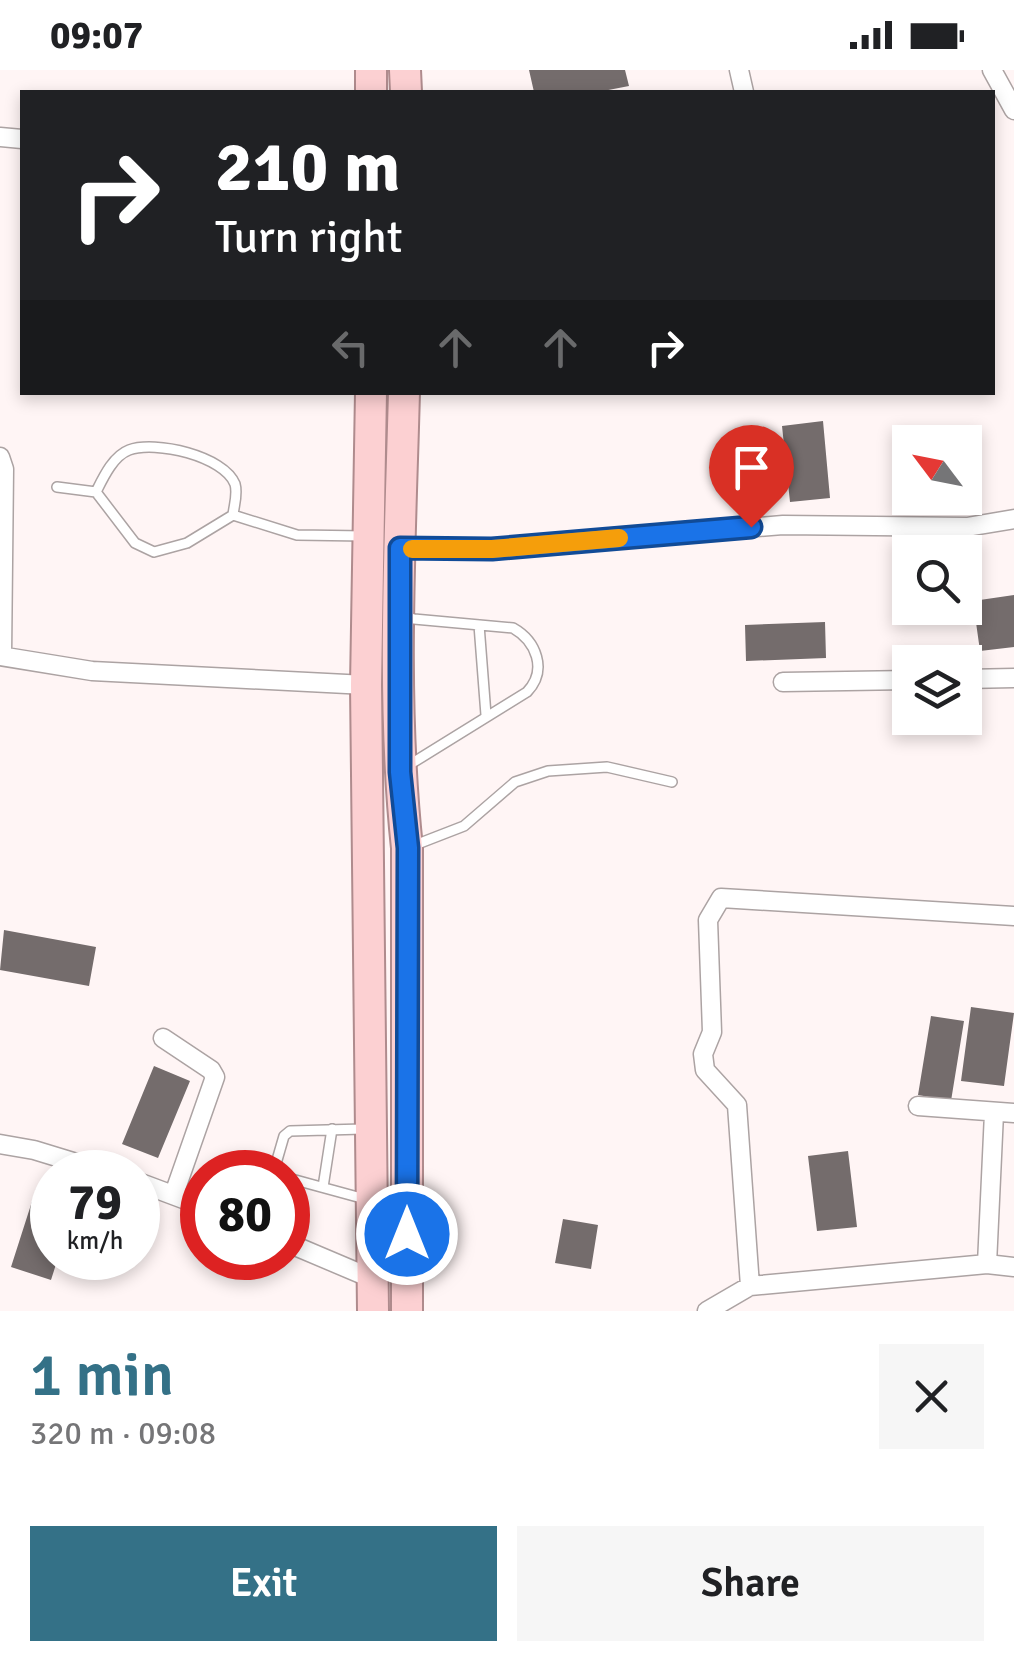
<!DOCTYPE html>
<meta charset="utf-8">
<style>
:root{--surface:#fff;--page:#f6f6f6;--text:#202124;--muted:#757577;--accent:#347187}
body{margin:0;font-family:Signika,sans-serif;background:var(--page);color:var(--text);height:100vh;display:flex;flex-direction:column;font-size:38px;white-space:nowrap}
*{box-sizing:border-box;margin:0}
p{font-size:32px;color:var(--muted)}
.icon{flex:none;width:55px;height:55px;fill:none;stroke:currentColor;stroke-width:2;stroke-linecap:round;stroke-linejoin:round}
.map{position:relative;height:1241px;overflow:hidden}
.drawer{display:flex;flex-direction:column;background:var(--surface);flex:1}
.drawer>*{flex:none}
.top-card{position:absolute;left:20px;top:20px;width:975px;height:305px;border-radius:0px;box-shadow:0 5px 15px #0003;background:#202124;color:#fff;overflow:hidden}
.needle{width:65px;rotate:302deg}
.fabs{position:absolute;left:892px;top:355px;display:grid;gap:20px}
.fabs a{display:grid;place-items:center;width:90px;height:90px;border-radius:0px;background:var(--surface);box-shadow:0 5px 15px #0003;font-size:50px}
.speed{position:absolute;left:30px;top:1080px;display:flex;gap:20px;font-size:50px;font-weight:700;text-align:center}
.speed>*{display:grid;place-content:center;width:130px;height:130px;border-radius:50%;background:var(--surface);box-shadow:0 5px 15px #0003;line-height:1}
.speed small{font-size:25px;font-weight:400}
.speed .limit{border:15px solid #d22;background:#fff;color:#111}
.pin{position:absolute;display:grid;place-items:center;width:85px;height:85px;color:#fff;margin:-102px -42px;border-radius:50% 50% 50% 0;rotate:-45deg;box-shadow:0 0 10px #0007}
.pin .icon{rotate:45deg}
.me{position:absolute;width:110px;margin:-55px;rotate:0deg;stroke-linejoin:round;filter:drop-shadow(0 0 8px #0008)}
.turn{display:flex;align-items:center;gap:35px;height:210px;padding:0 30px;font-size:45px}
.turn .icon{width:130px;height:130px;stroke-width:2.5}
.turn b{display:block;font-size:70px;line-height:85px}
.lanes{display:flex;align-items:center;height:95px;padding:0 30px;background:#0003;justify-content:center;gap:50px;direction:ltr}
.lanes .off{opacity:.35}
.round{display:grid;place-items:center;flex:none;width:105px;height:105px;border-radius:0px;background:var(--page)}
.headline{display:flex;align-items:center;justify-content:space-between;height:170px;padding:0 30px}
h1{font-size:60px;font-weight:600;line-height:75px;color:var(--accent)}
.button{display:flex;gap:20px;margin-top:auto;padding:20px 30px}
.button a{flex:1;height:115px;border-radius:0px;background:var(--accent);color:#fff;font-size:40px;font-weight:600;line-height:115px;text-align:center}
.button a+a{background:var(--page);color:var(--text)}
.status{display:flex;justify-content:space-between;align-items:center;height:70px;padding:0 50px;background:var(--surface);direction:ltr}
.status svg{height:28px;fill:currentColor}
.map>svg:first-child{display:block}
.building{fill:#746c6c}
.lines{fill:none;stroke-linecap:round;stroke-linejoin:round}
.service-casing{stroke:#aca3a3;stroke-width:12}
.minor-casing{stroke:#aca3a3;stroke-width:21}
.trunk-casing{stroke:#af8b8d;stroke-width:34}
.service{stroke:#fff;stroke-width:9}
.minor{stroke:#fff;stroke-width:18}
.trunk{stroke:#fcd0d2;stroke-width:30}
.route-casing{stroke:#114b97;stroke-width:25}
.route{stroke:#1a73e8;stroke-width:18}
.slow{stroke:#f59e0b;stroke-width:18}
</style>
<div class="status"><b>09:07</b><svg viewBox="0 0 49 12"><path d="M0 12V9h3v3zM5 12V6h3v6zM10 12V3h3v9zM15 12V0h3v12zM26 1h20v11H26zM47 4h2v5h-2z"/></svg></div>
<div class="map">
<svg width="1014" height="1241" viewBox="0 0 1014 1241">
<rect width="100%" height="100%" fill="#fff5f5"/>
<path class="building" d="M529 0H625L629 16 598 22H534Z
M823 351 830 428 790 432 782 356Z
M1014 525V577L980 581 973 531Z
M825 552 826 588 746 591 745 555Z
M4 860 96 877 89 916 0 900Z
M971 937 1014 943 1004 1016 961 1011Z
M931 946 964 951 951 1031 918 1025Z
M154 996 190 1011 158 1088 122 1074Z
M848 1081 857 1157 817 1161 808 1086Z
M36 1119 52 1124V1188H58L51 1210 11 1197Z
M563 1149 598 1155 591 1199 555 1193Z"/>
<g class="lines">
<defs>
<path id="service" d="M57 417 96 422 135 473 154 482 187 473 233 445 297 465 365 466
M96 422C103 408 113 386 129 380 155 370 224 386 235 414 238 424 234 435 233 445
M402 545 414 549 513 558C536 571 548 600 527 622L409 695
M479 555 486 645
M415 775 464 756 515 712 548 701 607 697 672 712
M278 1102 275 1097 284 1066 290 1061 363 1059
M288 1108 365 1129
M323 1117 332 1059"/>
<path id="minor" d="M739 0 744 22
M992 0 1014 40
M0 67 22 69
M0 387 4 399 2 586
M400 479H492L783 455 967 457 1014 449
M0 586 92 601 366 615
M965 609 1014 608
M783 612 910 610
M163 968 211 1000 215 1007 174 1124
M918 1036 1014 1043
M0 1074 34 1080 106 1102
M138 1112 202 1136
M288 1173 373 1209
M987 1194 994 1043
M750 1216 737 1035 705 1000 703 984 712 962 708 850 721 828 1014 846
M707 1241 750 1216 987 1194 1014 1197"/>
<path id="trunk" d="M371 0V22
M405 0 406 22
M371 322 366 615 373 1241
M404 322C400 474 391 627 407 778V1241"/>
</defs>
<use href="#service" class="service-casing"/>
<use href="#minor" class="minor-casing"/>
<use href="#trunk" class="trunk-casing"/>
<use href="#service" class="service"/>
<use href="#minor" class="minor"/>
<use href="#trunk" class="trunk"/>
</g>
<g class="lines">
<defs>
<path id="route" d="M407 1164 408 778 400 702V478L492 479 751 457"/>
</defs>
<use href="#route" class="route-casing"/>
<use href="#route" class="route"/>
<path class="slow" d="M412 479H492L619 468"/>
</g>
</svg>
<div class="fabs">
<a><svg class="needle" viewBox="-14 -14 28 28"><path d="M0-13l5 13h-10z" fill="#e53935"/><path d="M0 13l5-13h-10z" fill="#757577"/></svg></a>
<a><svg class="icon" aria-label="search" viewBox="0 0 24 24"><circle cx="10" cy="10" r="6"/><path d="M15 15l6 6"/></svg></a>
<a><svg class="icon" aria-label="layers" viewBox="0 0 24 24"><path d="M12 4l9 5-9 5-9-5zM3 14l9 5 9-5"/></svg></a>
</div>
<div class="speed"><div>79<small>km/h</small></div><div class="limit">80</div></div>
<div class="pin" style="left:751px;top:457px;background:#d93025"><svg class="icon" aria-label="arrive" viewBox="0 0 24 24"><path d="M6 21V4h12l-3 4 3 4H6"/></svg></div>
<svg class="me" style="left:407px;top:1164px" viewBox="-20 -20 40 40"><circle r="17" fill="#1a73e8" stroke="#fff" stroke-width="3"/><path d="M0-11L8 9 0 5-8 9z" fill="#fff"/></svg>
<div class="top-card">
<div class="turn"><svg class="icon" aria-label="right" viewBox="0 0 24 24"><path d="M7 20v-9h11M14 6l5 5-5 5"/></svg><div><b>210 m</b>Turn right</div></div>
<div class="lanes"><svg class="icon off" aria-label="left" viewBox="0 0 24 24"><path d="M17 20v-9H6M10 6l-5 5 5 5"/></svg><svg class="icon off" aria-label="ahead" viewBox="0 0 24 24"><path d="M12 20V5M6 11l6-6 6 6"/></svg><svg class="icon off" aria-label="ahead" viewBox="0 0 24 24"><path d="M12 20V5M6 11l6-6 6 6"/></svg><svg class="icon" aria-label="right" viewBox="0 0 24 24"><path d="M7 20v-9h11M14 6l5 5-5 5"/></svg></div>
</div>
</div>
<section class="drawer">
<div class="headline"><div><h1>1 min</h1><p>320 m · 09:08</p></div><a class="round"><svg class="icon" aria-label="close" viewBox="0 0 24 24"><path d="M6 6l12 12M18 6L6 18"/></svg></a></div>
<div class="button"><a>Exit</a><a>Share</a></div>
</section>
